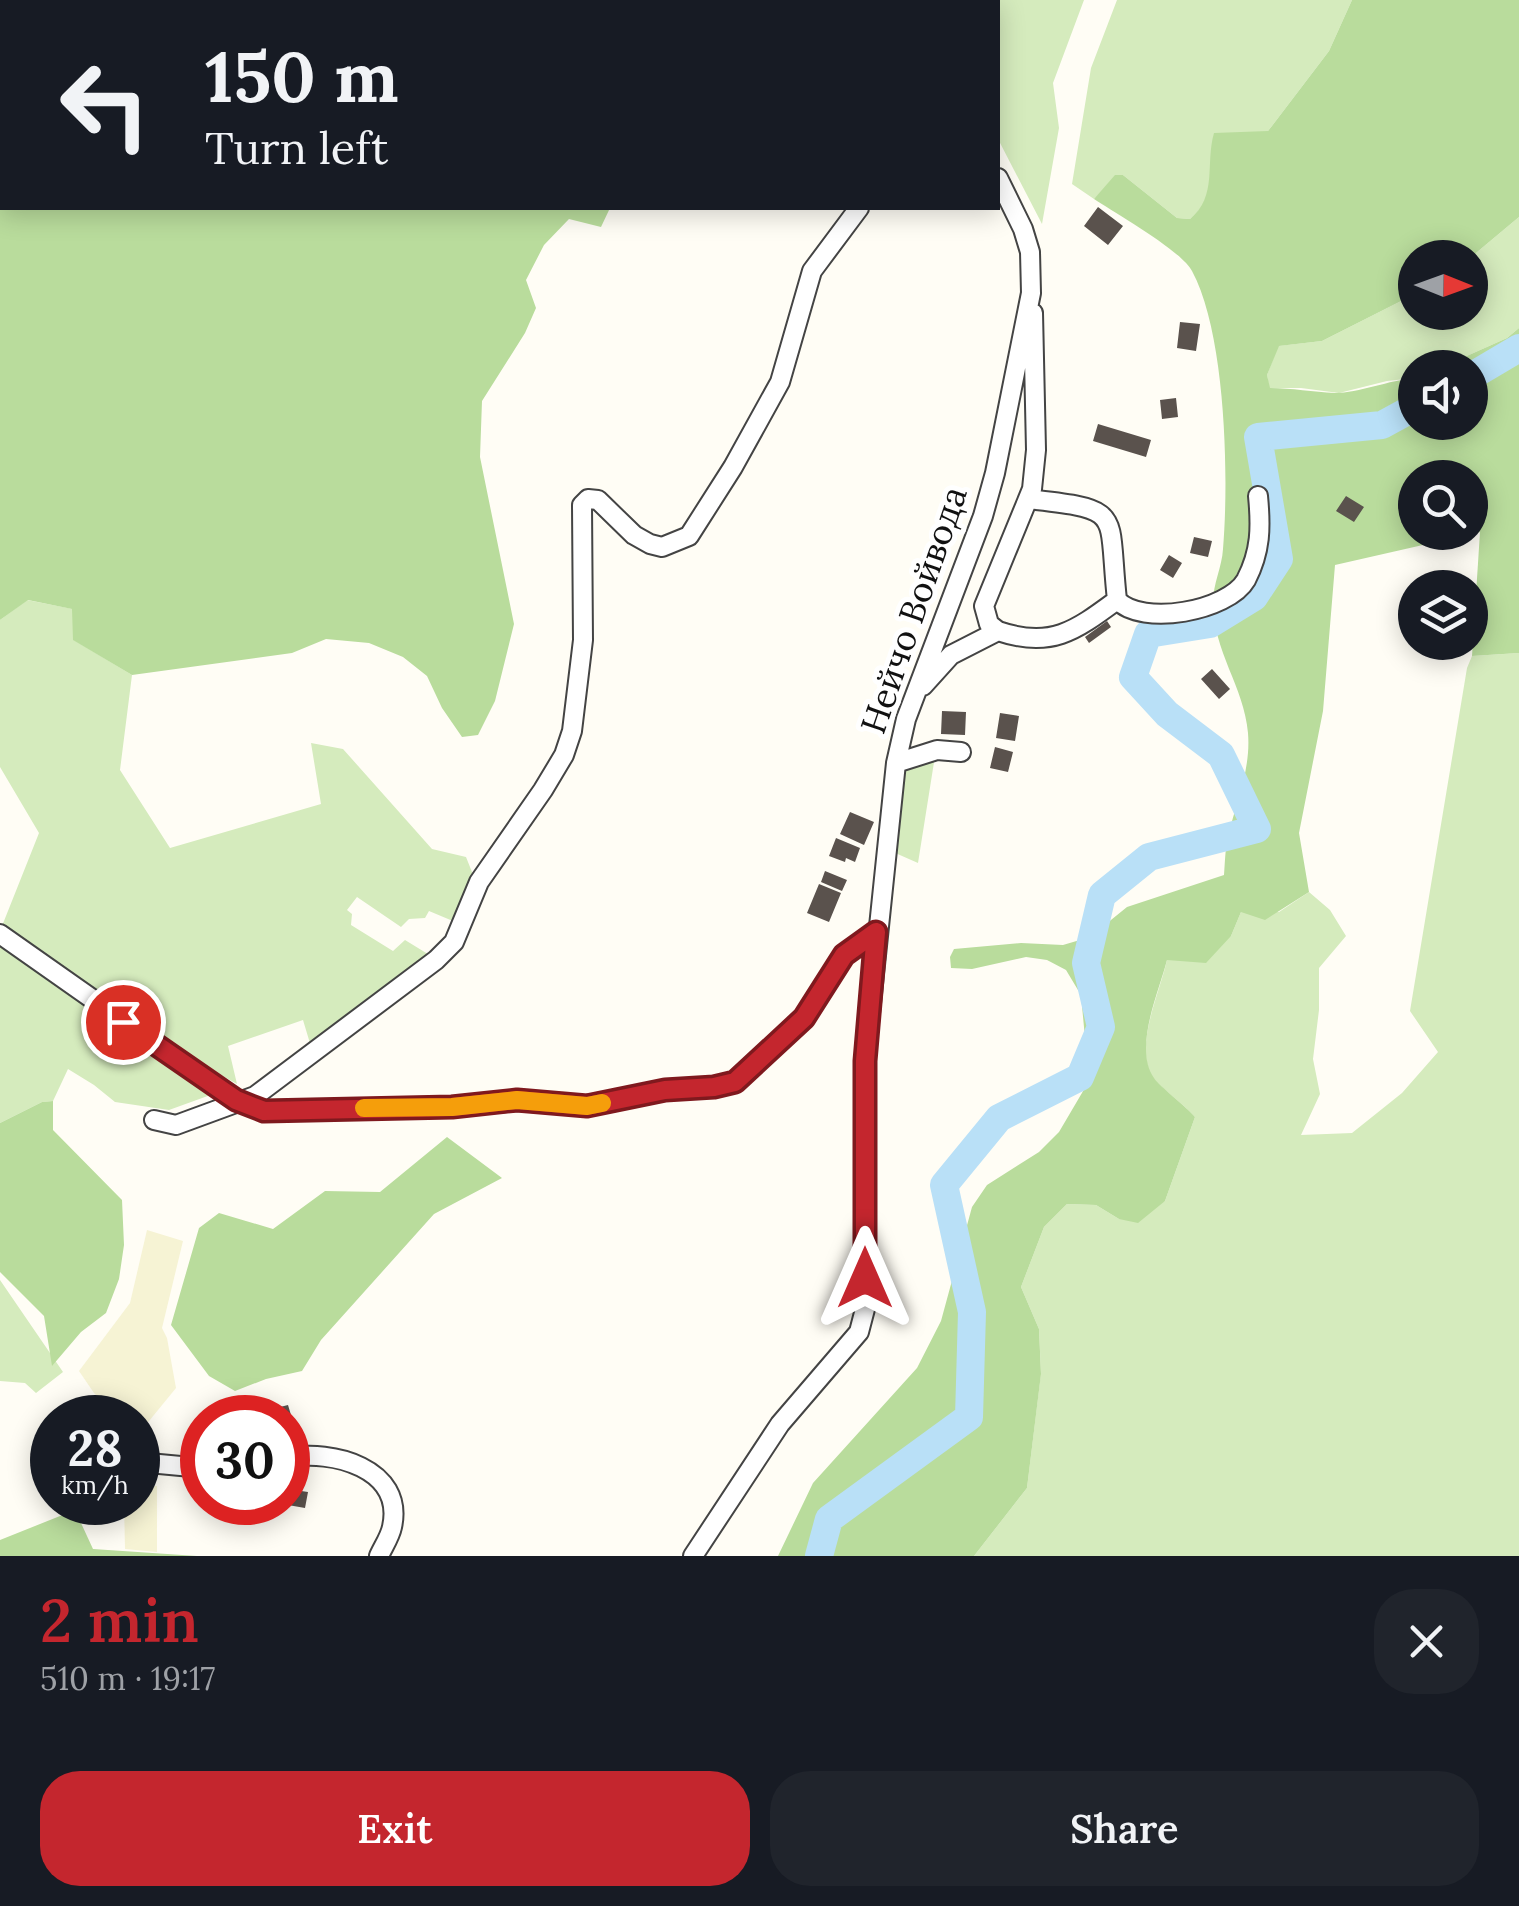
<!DOCTYPE html>
<meta charset="utf-8">
<style>
:root{--surface:#171b24;--page:#20242c;--text:#f1f3f6;--muted:#9ea1a6;--accent:#c4262e}
body{margin:0;font-family:Lora,serif;background:var(--page);color:var(--text);height:100vh;display:flex;flex-direction:column;font-size:38px;white-space:nowrap}
*{box-sizing:border-box;margin:0}
p{font-size:32px;color:var(--muted)}
.icon{flex:none;width:55px;height:55px;fill:none;stroke:currentColor;stroke-width:2;stroke-linecap:round;stroke-linejoin:round}
.map{position:relative;height:1556px;overflow:hidden}
.drawer{display:flex;flex-direction:column;background:var(--surface);flex:1}
.drawer>*{flex:none}
.top-card{position:absolute;left:0px;top:0px;width:1000px;height:210px;box-shadow:0 5px 25px #0003;background:#171b24;color:var(--text);overflow:hidden}
.needle{width:65px;rotate:91deg}
.buttons{position:absolute;left:1398px;top:240px;display:grid;gap:20px}
.buttons a{display:grid;place-items:center;width:90px;height:90px;border-radius:50%;background:var(--surface);box-shadow:0 5px 25px #0003;font-size:50px}
.speed{position:absolute;left:30px;top:1395px;display:flex;gap:20px;font-size:50px;font-weight:700;text-align:center}
.speed>*{display:grid;place-content:center;width:130px;height:130px;border-radius:50%;background:var(--surface);box-shadow:0 5px 25px #0003;line-height:1}
.speed small{font-size:25px;font-weight:400}
.speed .limit{border:15px solid #d22;background:#fff;color:#111}
.pin{position:absolute;display:grid;place-items:center;width:85px;height:85px;color:#fff;margin:-42px;border:5px solid #fff;border-radius:50%;box-shadow:0 2px 10px #0007}
.me{position:absolute;width:110px;margin:-55px;rotate:0deg;stroke-linejoin:round;filter:drop-shadow(0 0 8px #0008)}
.turn{display:flex;align-items:center;gap:35px;height:210px;padding:0 40px;font-size:45px}
.turn .icon{width:130px;height:130px;stroke-width:2.5}
.turn b{display:block;font-size:70px;line-height:85px}
.round{display:grid;place-items:center;flex:none;width:105px;height:105px;border-radius:40px;background:var(--page)}
.headline{display:flex;align-items:center;justify-content:space-between;height:170px;padding:0 40px}
h1{font-size:60px;font-weight:600;line-height:75px;color:var(--accent)}
.primary-button{display:flex;gap:20px;margin-top:auto;padding:20px 40px}
.primary-button a{flex:1;height:115px;border-radius:40px;background:var(--accent);color:#fff;font-size:40px;font-weight:600;line-height:115px;text-align:center}
.primary-button a+a{background:var(--page);color:var(--text)}
.map>svg:first-child{display:block}
.farmland{fill:#f6f3d4}
.green{fill:#d5ebbd}
.forest{fill:#b9dc9c;fill-rule:evenodd}
.lines{fill:none;stroke-linecap:round;stroke-linejoin:round}
.river{stroke:#b9e0f7;stroke-width:28}
.building{fill:#5a524d}
.minor-casing{stroke:#444;stroke-width:22}
.minor{stroke:#fff;stroke-width:18}
.route-casing{stroke:#7f191e;stroke-width:25}
.route{stroke:#c4262e;stroke-width:18}
.slow{stroke:#f59e0b;stroke-width:18}
.labels{text-anchor:middle;stroke-width:10;stroke-linejoin:round;paint-order:stroke}
.street-label{font-size:35px;fill:#111;stroke:#fff}
</style>
<div class="map">
<svg width="1519" height="1556" viewBox="0 0 1519 1556">
<rect width="100%" height="100%" fill="#fffdf5"/>
<path class="farmland" d="M147 1230 183 1241 162 1328 167 1338 176 1388 140 1432 138 1418 120 1417 115 1414 94 1393 79 1371 130 1303Z
M138 1485 157 1486V1552L125 1549 124 1503 138 1502Z"/>
<path class="green" d="M933 0H1084L1053 83 1059 128 1042 224 998 139V2H933Z
M1117 0H1352L1329 51 1268 131 1210 175C1209 194 1205 207 1190 219L1177 218 1123 175 1094 199 1072 184 1091 68Z
M1519 217V328L1507 338 1442 367 1415 368V378L1387 381 1339 393 1301 388H1269L1267 375 1278 346 1322 341 1415 294V312H1470V258Z
M27 600 73 609 74 640 132 675 120 770 170 848 321 804 311 743 343 749 432 849 466 857 476 882 460 924 429 911 425 918 409 919 401 927 357 897 347 910 352 914 351 925 393 951 405 940 436 959 312 1050 303 1020 228 1046 237 1084 182 1053 2 926 39 833 0 767V620Z
M1519 653V1556H974L1027 1488 1041 1373 1039 1329 1021 1287 1044 1227 1067 1204 1096 1205 1119 1219 1165 1201 1195 1117C1186 1106 1159 1086 1153 1078 1133 1048 1160 992 1167 960L1231 936 1241 912H1279L1309 892 1330 910 1346 936 1319 968V1010L1313 1059 1320 1094 1301 1135 1352 1133 1402 1093 1438 1052 1410 1011 1467 668 1472 656Z
M935 756 918 863 893 852 904 767Z
M0 940 216 1093 169 1110 115 1102 94 1085 68 1069 53 1101 42 1102 0 1123Z
M0 1280 63 1372 36 1393 25 1383 0 1381Z"/>
<path class="forest" d="M0 0H356L2 2V208H610L601 227 569 219 544 245 526 280 536 308 525 333 482 401 480 457 514 624 495 701 478 735 462 737 442 708 427 676 403 657 369 643 326 639 292 653 132 675 73 640 72 609 28 600 0 620Z
M485 0H723L482 2Z
M1352 0H1519V217L1470 258H1415V294L1322 341 1279 346 1267 375 1270 388C1292 388 1313 392 1335 393 1358 393 1390 380 1415 378V422H1470V368L1442 367 1507 338 1519 328V653L1472 656 1480 532 1335 565 1323 711 1299 833 1309 892 1265 920 1241 912 1231 936 1206 963 1167 960C1159 992 1133 1048 1154 1078 1159 1086 1186 1106 1195 1117L1165 1201 1138 1223 1119 1219 1096 1205 1067 1204 1044 1227 1021 1287 1039 1329 1041 1374 1027 1488 974 1556H778L813 1483 917 1368 941 1321 972 1207 987 1185 1039 1152 1059 1132 1089 1081 1081 995 1066 970 1047 960 1026 957 972 969 951 968 950 957 954 949 1021 943 1063 945 1090 937 1127 907 1224 875C1225 863 1225 850 1228 837 1236 802 1251 770 1248 733 1244 686 1213 652 1213 602 1213 584 1222 567 1223 549 1229 478 1226 334 1192 271 1182 251 1115 213 1094 199L1115 175H1123L1177 218 1190 219C1218 196 1205 164 1214 133L1268 131 1329 51ZM1415 478H1470V532H1415Z
M53 1101V1130L122 1200 124 1245 119 1279 106 1313 81 1332 52 1366 44 1316 0 1272V1123L42 1102Z
M447 1137 502 1178 434 1214 321 1340 302 1371 266 1379 235 1391 209 1376 171 1325 199 1228 219 1213 273 1229 325 1191 380 1192Z
M75 1510 93 1549 197 1556H0V1540Z"/>
<g class="lines">
<path class="river" d="M1470 377 1519 348
M819 1556 829 1519 969 1417 972 1312 944 1185 999 1118 1080 1077 1101 1027 1086 963 1102 895 1149 857 1257 829 1221 755 1167 714 1133 677 1148 634 1210 624 1254 597 1279 559 1258 437 1382 425 1415 407"/>
</g>
<path class="building" d="M1098 207 1123 226 1108 245 1084 226Z
M1180 322 1200 324 1196 351 1177 348Z
M1176 398 1178 417 1162 419 1160 400Z
M1098 424 1151 440 1146 457 1093 441Z
M1346 496 1364 507 1354 522 1336 511Z
M1194 537 1212 541 1208 557 1190 553Z
M1169 555 1182 563 1173 578 1160 570Z
M1107 621 1111 627 1089 643 1085 637Z
M1212 669 1230 689 1219 699 1201 679Z
M942 711 966 712 965 735 941 734Z
M1000 713 1019 716 1015 741 996 738Z
M995 747 1013 752 1008 772 990 768Z
M850 812 874 822 864 845 840 834Z
M836 838 860 848 855 862 846 858 845 862 829 856Z
M825 871 847 880 842 891 821 882Z
M819 884 841 893 829 922 807 913Z
M288 1405 291 1415 278 1418 276 1408Z
M288 1489 308 1492 305 1508 288 1505Z"/>
<g class="lines">
<defs>
<path id="minor" d="M911 0 912 2
M1028 499C1126 510 1107 510 1117 600 1142 627 1228 611 1246 580 1261 551 1261 527 1258 496
M998 631 989 624 984 606 1032 489 1036 450 1033 313
M923 686 951 655 998 631C1051 649 1075 631 1117 600
M896 763 937 750 961 752
M0 934 236 1100 263 1111 452 1107 517 1101 587 1106 665 1090 714 1087 735 1082 804 1017 844 955 876 932
M154 1120 176 1125 255 1096 436 960 454 942 479 882 543 790 564 755 572 731 583 640 582 505 588 499 598 500 634 535 650 544 662 547 689 536 733 467 780 382 812 271 859 208
M288 1458C331 1449 405 1468 392 1527 390 1537 383 1547 379 1556
M138 1462 202 1468
M693 1556 780 1424 859 1332 865 1309V1061L896 763 906 719 983 516 995 473 1031 293 1030 252 1023 229 998 178"/>
</defs>
<use href="#minor" class="minor-casing"/>
<use href="#minor" class="minor"/>
</g>
<g class="lines">
<defs>
<path id="route" d="M123 1022 236 1100 264 1111 452 1107 517 1100 587 1106 665 1090 714 1087 735 1082 804 1018 844 955 876 932 865 1061V1278"/>
</defs>
<use href="#route" class="route-casing"/>
<use href="#route" class="route"/>
<path class="slow" d="M364 1108 452 1107 517 1100 587 1106 602 1103"/>
</g>
<g class="labels">
<g class="street-label">
<text transform="translate(914 610) rotate(-71)" y="12">Нейчо Войвода</text>
</g>
</g>
</svg>
<div class="buttons">
<a><svg class="needle" viewBox="-14 -14 28 28"><path d="M0-13l5 13h-10z" fill="#e53935"/><path d="M0 13l5-13h-10z" fill="#9ea1a6"/></svg></a>
<a><svg class="icon" aria-label="sound" viewBox="0 0 24 24"><path d="M4 9h4l5-4v14l-5-4H4zM17 9q2 3 0 6"/></svg></a>
<a><svg class="icon" aria-label="search" viewBox="0 0 24 24"><circle cx="10" cy="10" r="6"/><path d="M15 15l6 6"/></svg></a>
<a><svg class="icon" aria-label="layers" viewBox="0 0 24 24"><path d="M12 4l9 5-9 5-9-5zM3 14l9 5 9-5"/></svg></a>
</div>
<div class="speed"><div>28<small>km/h</small></div><div class="limit">30</div></div>
<div class="pin" style="left:123px;top:1022px;background:#d93025"><svg class="icon" aria-label="arrive" viewBox="0 0 24 24"><path d="M6 21V4h12l-3 4 3 4H6"/></svg></div>
<svg class="me" style="left:865px;top:1278px" viewBox="-20 -20 40 40"><path d="M0-17L14 15 0 8-14 15z" fill="#c4262e" stroke="#fff" stroke-width="4"/></svg>
<div class="top-card">
<div class="turn"><svg class="icon" aria-label="left" viewBox="0 0 24 24"><path d="M17 20v-9H6M10 6l-5 5 5 5"/></svg><div><b>150 m</b>Turn left</div></div>
</div>
</div>
<section class="drawer">
<div class="headline"><div><h1>2 min</h1><p>510 m · 19:17</p></div><a class="round"><svg class="icon" aria-label="close" viewBox="0 0 24 24"><path d="M6 6l12 12M18 6L6 18"/></svg></a></div>
<div class="primary-button"><a>Exit</a><a>Share</a></div>
</section>
